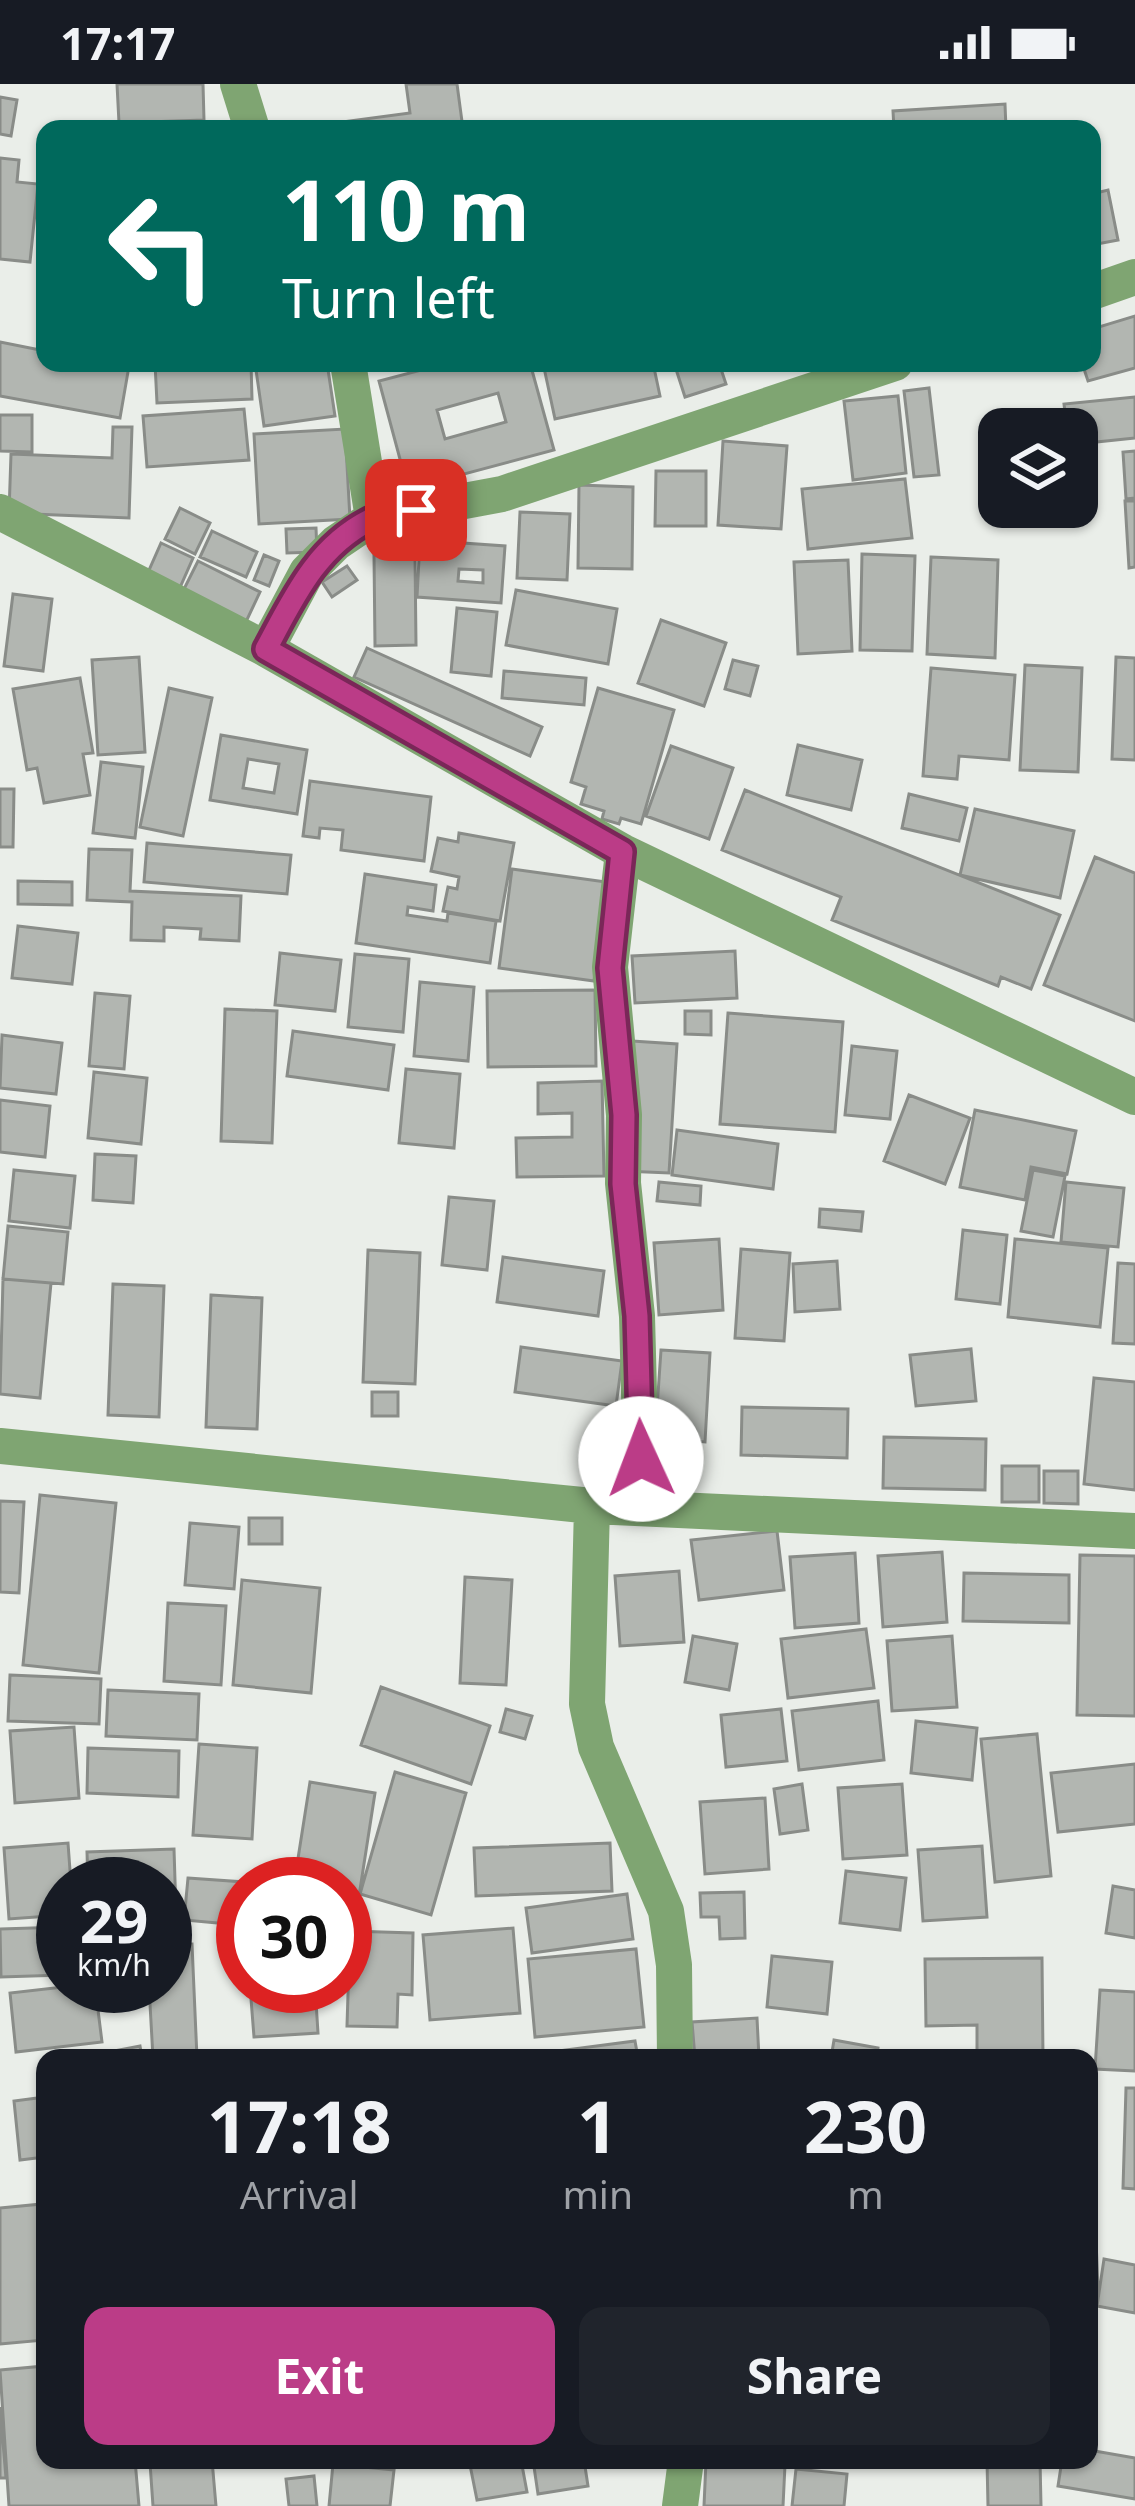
<!DOCTYPE html>
<style>
:root{--surface:#171b24;--page:#20242c;--text:#f1f3f6;--muted:#9ea1a6;--accent:#bb3c87}
body{margin:0;font-family:"Noto Sans",sans-serif;background:var(--page);color:var(--text);height:100vh;display:flex;flex-direction:column;font-size:45px;white-space:nowrap}
*{box-sizing:border-box;margin:0}
p{font-size:39px;color:var(--muted)}
.icon{flex:none;width:66px;height:66px;fill:none;stroke:currentColor;stroke-width:2;stroke-linecap:round;stroke-linejoin:round}
.map{position:relative;flex:1;overflow:hidden}
.details{position:absolute;left:36px;top:1965px;width:1062px;height:420px;display:flex;flex-direction:column;background:var(--surface);border-radius:24px;box-shadow:0 3px 9px #0004}
.details>*{flex:none}
.hud{position:absolute;left:36px;top:36px;width:1065px;height:252px;border-radius:24px;box-shadow:0 3px 9px #0004;background:#00695c;color:#fff;overflow:hidden}
.tools{position:absolute;left:978px;top:324px;display:grid;gap:24px}
.tools a{display:grid;place-items:center;width:120px;height:120px;border-radius:24px;background:var(--surface);box-shadow:0 3px 9px #0004;font-size:60px}
.speed{position:absolute;left:36px;top:1773px;display:flex;gap:24px;font-size:60px;font-weight:700;text-align:center}
.speed>*{display:grid;place-content:center;width:156px;height:156px;border-radius:50%;background:var(--surface);box-shadow:0 3px 9px #0004;line-height:1}
.speed small{font-size:30px;font-weight:400}
.speed .limit{border:18px solid #d22;background:#fff;color:#111}
.pin{position:absolute;display:grid;place-items:center;width:102px;height:102px;color:#fff;margin:-51px;border-radius:24px;box-shadow:0 6px 18px #0006}
.me{position:absolute;width:132px;margin:-66px;rotate:358deg;stroke-linejoin:round;filter:drop-shadow(0 0 9px #0008)}
.turn{display:flex;align-items:center;gap:42px;height:252px;padding:0 48px;font-size:54px}
.turn .icon{width:156px;height:156px;stroke-width:2.5}
.turn b{display:block;font-size:84px;line-height:102px}
.eta{display:flex;justify-content:space-evenly;align-items:center;height:204px;text-align:center}
.eta b{font-size:72px;font-weight:700;line-height:84px}
.cta{display:flex;gap:24px;margin-top:auto;padding:24px 48px}
.cta a{flex:1;height:138px;border-radius:24px;background:var(--accent);color:#fff;font-size:48px;font-weight:700;line-height:138px;text-align:center}
.cta a+a{background:var(--page);color:var(--text)}
.status{display:flex;justify-content:space-between;align-items:center;height:84px;padding:0 60px;background:var(--surface);direction:ltr}
.status svg{height:33px;fill:currentColor}
.map>svg:first-child{display:block}
.building{fill:#b2b6b1;stroke:#898c88;stroke-width:3;fill-rule:evenodd}
.lines{fill:none;stroke-linecap:round;stroke-linejoin:round}
.minor{stroke:#7fa572;stroke-width:36}
.route-casing{stroke:#7a2758;stroke-width:30}
.route{stroke:#bb3c87;stroke-width:21}
</style>
<div class="status"><b>17:17</b><svg viewBox="0 0 49 12"><path d="M0 12V9h3v3zM5 12V6h3v6zM10 12V3h3v9zM15 12V0h3v12zM26 1h20v11H26zM47 4h2v5h-2z"/></svg></div>
<div class="map">
<svg width="1135" height="2422" viewBox="0 0 1135 2422">
<rect width="100%" height="100%" fill="#eaeee9"/>
<path class="building" d="M117 0H203L204 36 119 39Z
M406 0H457L463 45H290L410 29Z
M0 13 17 16 11 52 0 50Z
M1005 20 1006 45H894L893 27Z
M0 74 19 76 17 98 38 100 30 178 0 175Z
M1108 106 1118 156 1092 161V110Z
M1135 232V284L1088 297 1082 279H1092V245Z
M0 258 45 267V279L129 282 120 334 0 312Z
M155 279H251L252 315 157 319Z
M255 279H327L335 332 264 342Z
M448 279H530L554 366 408 405 379 297ZM498 309 506 338 445 355 437 326Z
M543 279H653L660 312 555 335Z
M674 279H719L726 300 685 313Z
M929 304 939 391 914 393 904 307Z
M898 312 906 389 853 396 844 317Z
M1135 313V354L1077 360V345H1067L1064 320Z
M244 325 249 376 147 383 143 332Z
M0 331H32V368L0 367Z
M113 343H132L129 434 9 429 11 370 112 374Z
M345 345 350 435 259 440 254 350Z
M723 357 787 362 781 445 718 441Z
M1135 367V414L1126 415 1123 368Z
M656 387H706V442H655Z
M905 395 912 454 808 465 802 405Z
M579 401 633 403 632 485 578 484Z
M1125 417H1135V483L1129 484Z
M180 424 210 439 195 470 165 455Z
M520 428 570 430 567 496 517 494Z
M316 444 317 468 287 469 286 445Z
M212 447 257 468 246 493 200 473Z
M420 456 505 462 501 519 417 513ZM459 485 483 486V499L458 497Z
M161 459 193 474 178 508 146 493Z
M862 470 915 472 912 567 860 566Z
M264 471 279 477 269 502 254 496Z
M374 471H415L416 561 375 562Z
M931 473 998 476 995 574 927 570Z
M848 476 852 567 798 570 794 478Z
M198 477 260 508 244 542 181 511Z
M347 482 357 496 332 513 322 498Z
M516 506 617 525 608 580 506 561Z
M13 510 52 515 43 587 4 582Z
M457 524 497 528 491 592 451 588Z
M661 536 726 559 704 622 638 599Z
M367 564 542 643 530 672 354 593Z
M139 573 145 668 98 671 92 576Z
M1116 573 1135 574V676L1112 675Z
M733 576 758 582 750 612 725 605Z
M1025 581 1082 584 1078 688 1020 686Z
M931 584 1015 591 1009 676 959 672 957 695 923 692Z
M504 587 586 594 584 621 502 614Z
M80 594 93 669 83 670 90 711 44 719 37 684 27 686 13 605Z
M169 604 212 614 183 752 140 743Z
M598 604 674 626 641 740 621 734 619 740 602 735 604 727 581 720 586 703 571 698Z
M221 651 307 666 297 730 210 716ZM248 675 279 680 274 709 243 704Z
M798 661 862 676 851 726 787 711Z
M671 662 733 684 709 755 646 732Z
M101 678 143 683 135 754 93 749Z
M310 697 431 713 424 777 341 766 343 746 320 744 319 754 303 752Z
M0 705H14L13 763H0Z
M745 706 1060 831 1031 905 1001 893 998 902 832 836 841 813 722 766Z
M909 710 967 724 959 757 902 744Z
M975 725 1074 747 1060 814 960 791Z
M459 749 514 759 500 837 443 827 448 803 457 805 459 793 431 787 438 754 458 758Z
M147 759 291 771 287 810 144 798Z
M89 765 132 766 130 807 241 812 239 857 200 855 201 845 164 843V857L131 856 132 818 87 816Z
M1095 773 1135 789V937L1044 901Z
M512 785 606 798 594 897 499 884Z
M365 790 436 801 433 827 408 823 407 831 447 837 448 829 496 837 490 879 356 859Z
M18 797 72 798V821L18 820Z
M18 842 78 849 72 900 12 894Z
M735 867 737 914 635 919 632 872Z
M280 869 341 876 335 927 275 921Z
M355 870 409 875 403 948 348 943Z
M420 898 474 903 468 977 414 972Z
M595 906 596 982 488 983 487 907Z
M95 909 130 912 124 985 89 982Z
M225 925 277 927 272 1059 221 1057Z
M685 927H711V951L685 950Z
M728 929 843 938 835 1048 720 1040Z
M293 947 394 961 388 1006 287 992Z
M2 951 62 959 56 1010 0 1004Z
M632 957 677 960 669 1089 624 1087Z
M852 962 897 967 890 1035 845 1031Z
M406 985 460 990 454 1064 399 1059Z
M94 988 147 994 141 1060 88 1054Z
M602 997 604 1092 517 1093 516 1054 572 1053V1029L538 1030V999Z
M909 1011 970 1034 945 1100 884 1077Z
M0 1016 50 1022 45 1073 0 1068Z
M975 1026 1076 1047 1067 1090 1031 1083 1025 1116 960 1103Z
M677 1046 778 1060 773 1105 672 1091Z
M95 1070 136 1072 133 1119 93 1116Z
M14 1086 75 1092 70 1144 9 1137Z
M1033 1086 1065 1092 1053 1153 1021 1147Z
M659 1098 701 1102 700 1121 657 1117Z
M1066 1098 1124 1104 1118 1163 1061 1158Z
M449 1113 494 1117 487 1186 442 1181Z
M820 1125 863 1128 861 1147 819 1143Z
M8 1142 68 1148 63 1200 3 1195Z
M963 1146 1007 1151 1000 1220 956 1215Z
M719 1155 723 1226 659 1231 654 1159Z
M1015 1155 1108 1164 1100 1243 1008 1233Z
M741 1165 790 1169 784 1257 735 1254Z
M368 1166 420 1169 415 1300 363 1298Z
M503 1173 604 1187 598 1232 497 1218Z
M837 1177 840 1225 795 1228 793 1180Z
M1118 1179 1135 1180V1260L1113 1259Z
M3 1195 51 1199 40 1314 0 1310Z
M113 1200 164 1202 159 1333 108 1331Z
M211 1211 262 1214 257 1345 206 1343Z
M521 1263 622 1277 616 1322 515 1308Z
M971 1265 976 1317 916 1322 910 1271Z
M661 1266 710 1269 705 1358 655 1354Z
M1094 1294 1135 1298V1406L1084 1400Z
M372 1308H398V1332H372Z
M742 1323 848 1325 847 1374 741 1371Z
M884 1353 986 1355 985 1406 883 1404Z
M1002 1382H1039V1418H1002Z
M1044 1387H1078V1420L1044 1419Z
M40 1411 116 1419 99 1589 23 1581Z
M0 1417 24 1418 19 1509 0 1508Z
M249 1434H282V1460H249Z
M190 1439 239 1443 234 1505 185 1501Z
M777 1447 784 1506 699 1516 691 1456Z
M942 1468 947 1538 883 1543 878 1472Z
M855 1469 859 1539 795 1544 790 1473Z
M1080 1471 1135 1472V1632L1077 1631Z
M679 1487 684 1558 620 1562 615 1492Z
M964 1489 1069 1491V1539L963 1537Z
M465 1493 512 1496 506 1601 460 1599Z
M242 1496 320 1504 311 1609 233 1601Z
M168 1519 226 1522 221 1601 164 1597Z
M866 1545 874 1604 788 1614 781 1555Z
M693 1552 737 1560 729 1606 685 1598Z
M952 1552 957 1623 892 1627 887 1557Z
M10 1591 101 1595 99 1640 8 1637Z
M381 1603 490 1642 471 1700 361 1661Z
M108 1606 199 1610 197 1656 106 1652Z
M878 1617 884 1676 799 1686 792 1627Z
M506 1625 532 1632 525 1655 500 1648Z
M781 1625 787 1677 726 1683 721 1631Z
M916 1637 977 1644 972 1696 911 1689Z
M74 1643 79 1714 15 1719 10 1647Z
M1037 1650 1051 1792 995 1798 981 1655Z
M199 1660 257 1664 252 1755 193 1751Z
M88 1664 179 1667 178 1713 87 1709Z
M1135 1680V1740L1058 1748 1051 1689Z
M395 1688 466 1709 431 1831 360 1810Z
M310 1698 375 1709 359 1812 345 1810V1800H294Z
M802 1700 808 1746 780 1750 774 1705Z
M902 1700 907 1771 843 1775 838 1704Z
M765 1714 769 1785 705 1790 700 1718Z
M68 1759 71 1800H63V1831L9 1835 4 1764Z
M610 1759 612 1807 476 1812 474 1764Z
M982 1762 987 1833 923 1837 918 1766Z
M174 1765 176 1828H165V1800H88L87 1768Z
M846 1787 906 1794 900 1846 840 1839Z
M188 1794 244 1798 240 1841 184 1836Z
M1113 1802 1135 1806V1854L1106 1849Z
M744 1808 745 1854 720 1855 719 1833H701L700 1809Z
M627 1810 633 1855 532 1869 526 1824Z
M63 1843V1891L1 1893 0 1845Z
M513 1844 520 1929 430 1936 423 1851Z
M350 1847 413 1849 412 1911 398 1910 397 1943 347 1942Z
M192 1860 197 1974H153L149 1902H165V1861Z
M636 1865 644 1943 535 1953 528 1875Z
M772 1872 832 1878 827 1930 767 1923Z
M1042 1874 1043 1974H977V1941L926 1942 925 1875Z
M72 1902H95L102 1958 16 1968 10 1909Z
M250 1902H315L318 1949 254 1953Z
M1100 1906 1135 1908V1987L1095 1985Z
M757 1934 759 1974H695L692 1938Z
M834 1956 878 1964 877 1974H831Z
M635 1957 638 1974H535V1970Z
M140 1962 142 1974H110L109 1968Z
M1089 1988 1094 2088H1089Z
M1126 2004H1135V2105L1123 2104Z
M45 2013V2073L20 2076 14 2017Z
M1094 2105 1098 2206 1089 2207V2106Z
M42 2120 45 2256 0 2260V2124Z
M1104 2175 1135 2181V2229L1097 2222Z
M45 2282V2376H135L139 2422H9L0 2286Z
M0 2323 6 2394H0Z
M1089 2366 1135 2374V2415L1058 2402 1062 2376H1089Z
M212 2376 216 2422H153L150 2379Z
M469 2376H521L527 2408 477 2416Z
M533 2376H584L588 2402 538 2410Z
M987 2376H1040L1041 2422H988Z
M706 2377 785 2381 783 2422H704Z
M333 2380 394 2386 390 2422H329Z
M796 2385 847 2390 844 2422H792Z
M314 2392 317 2422H289L286 2395Z"/>
<g class="lines">
<path class="minor" d="M238 0 252 45
M1092 208 1135 193
M348 279 373 434
M0 428 266 565 623 768 1135 1013
M266 565 307 488 336 459 373 434 502 410 895 279
M623 768 610 883 624 1031 623 1099 637 1232 642 1423
M0 1362 592 1422 1135 1447
M592 1422 587 1620 596 1663 666 1827 674 1881 675 1974
M680 2422 686 2376"/>
</g>
<g class="lines">
<defs>
<path id="route" d="M416 426C401 429 383 429 370 436 316 463 293 515 266 565L622 768 610 884 624 1031 623 1100 637 1232 641 1375"/>
</defs>
<use href="#route" class="route-casing"/>
<use href="#route" class="route"/>
</g>
</svg>
<div class="tools">
<a><svg class="icon" aria-label="layers" viewBox="0 0 24 24"><path d="M12 4l9 5-9 5-9-5zM3 14l9 5 9-5"/></svg></a>
</div>
<div class="speed"><div>29<small>km/h</small></div><div class="limit">30</div></div>
<div class="pin" style="left:416px;top:426px;background:#d93025"><svg class="icon" aria-label="arrive" viewBox="0 0 24 24"><path d="M6 21V4h12l-3 4 3 4H6"/></svg></div>
<svg class="me" style="left:641px;top:1375px" viewBox="-20 -20 40 40"><circle r="19" fill="#fff"/><path d="M0-13L10 11 0 6-10 11z" fill="#bb3c87"/></svg>
<div class="hud">
<div class="turn"><svg class="icon" aria-label="left" viewBox="0 0 24 24"><path d="M17 20v-9H6M10 6l-5 5 5 5"/></svg><div><b>110 m</b>Turn left</div></div>
</div>
<section class="details">
<div class="eta">
<div><b>17:18</b><p>Arrival</p></div>
<div><b>1</b><p>min</p></div>
<div><b>230</b><p>m</p></div>
</div>
<div class="cta"><a>Exit</a><a>Share</a></div>
</section>
</div>
